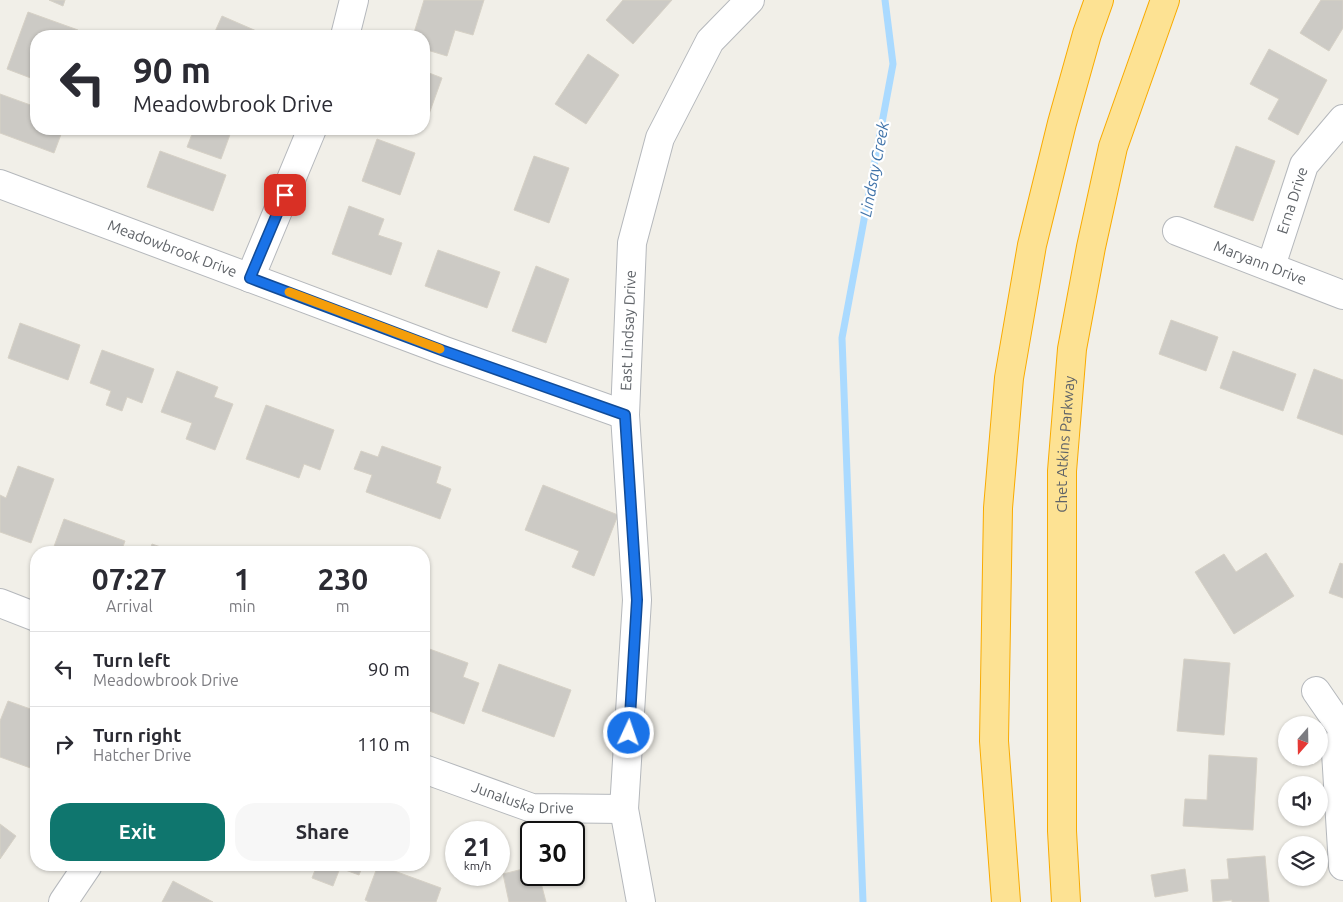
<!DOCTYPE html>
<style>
:root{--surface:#fff;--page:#f7f7f7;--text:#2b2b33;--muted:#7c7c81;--line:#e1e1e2;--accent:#0f766e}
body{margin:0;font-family:Ubuntu,sans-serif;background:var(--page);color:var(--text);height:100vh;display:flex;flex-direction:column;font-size:19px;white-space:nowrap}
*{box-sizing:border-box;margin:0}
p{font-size:16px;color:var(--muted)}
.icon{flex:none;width:28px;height:28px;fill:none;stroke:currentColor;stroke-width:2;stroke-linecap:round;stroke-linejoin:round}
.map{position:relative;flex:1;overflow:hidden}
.sheet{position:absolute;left:30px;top:546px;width:400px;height:325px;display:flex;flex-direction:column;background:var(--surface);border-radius:20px;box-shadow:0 1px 4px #0004}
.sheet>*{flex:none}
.guide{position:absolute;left:30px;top:30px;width:400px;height:105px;border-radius:20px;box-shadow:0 1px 4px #0004;background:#fff;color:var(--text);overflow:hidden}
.needle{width:32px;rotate:200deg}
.buttons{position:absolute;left:1278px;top:716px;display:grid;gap:10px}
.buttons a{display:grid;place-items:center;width:50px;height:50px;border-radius:50%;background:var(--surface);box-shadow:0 1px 4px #0004;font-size:25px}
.speed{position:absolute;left:445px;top:821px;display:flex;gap:10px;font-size:25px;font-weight:700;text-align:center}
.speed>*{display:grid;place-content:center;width:65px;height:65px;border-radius:50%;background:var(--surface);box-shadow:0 1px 4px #0004;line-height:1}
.speed small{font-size:12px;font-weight:400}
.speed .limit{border:2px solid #111;border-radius:8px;background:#fff;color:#111}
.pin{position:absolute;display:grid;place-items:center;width:42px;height:42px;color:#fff;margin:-21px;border-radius:10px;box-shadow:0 2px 8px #0006}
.me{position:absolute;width:55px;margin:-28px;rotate:3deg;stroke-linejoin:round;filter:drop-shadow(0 0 4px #0008)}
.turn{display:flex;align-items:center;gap:18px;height:105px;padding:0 20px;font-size:22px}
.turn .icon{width:65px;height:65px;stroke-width:2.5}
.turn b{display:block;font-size:35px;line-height:42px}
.eta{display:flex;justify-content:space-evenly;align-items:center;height:85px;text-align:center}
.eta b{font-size:30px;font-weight:700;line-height:35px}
.button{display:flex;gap:10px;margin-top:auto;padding:10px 20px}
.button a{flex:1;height:58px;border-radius:20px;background:var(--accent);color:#fff;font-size:20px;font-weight:700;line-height:58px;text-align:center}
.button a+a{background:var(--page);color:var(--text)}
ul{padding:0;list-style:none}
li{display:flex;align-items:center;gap:15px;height:75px;padding:0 20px;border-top:1px solid var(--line)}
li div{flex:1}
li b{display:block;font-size:19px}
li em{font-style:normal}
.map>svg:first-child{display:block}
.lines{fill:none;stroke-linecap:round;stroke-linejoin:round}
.stream{stroke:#aadaff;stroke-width:7}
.building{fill:#cccac5;stroke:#d6d1c6}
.minor-casing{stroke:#b5b8bc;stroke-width:30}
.highway-casing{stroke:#f9ab00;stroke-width:30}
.minor{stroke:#fff;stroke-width:28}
.highway{stroke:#fde293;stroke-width:28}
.route-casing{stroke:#114b97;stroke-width:12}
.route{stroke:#1a73e8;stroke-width:9}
.slow{stroke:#f59e0b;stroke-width:9}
.labels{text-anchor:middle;stroke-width:4.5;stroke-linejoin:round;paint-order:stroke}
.street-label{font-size:15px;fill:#5f6368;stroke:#fff}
.water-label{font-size:16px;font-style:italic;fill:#4174aa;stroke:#fff}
</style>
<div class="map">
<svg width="1343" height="902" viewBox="0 0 1343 902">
<rect width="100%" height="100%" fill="#f1efe8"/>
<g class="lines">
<path class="stream" d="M863 902 842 338 893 64 885 0"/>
</g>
<path class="building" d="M49 0H65L63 6Z
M424 0H484L473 35 455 30 447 56 424 49V36H413Z
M623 0H672L633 44 606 20Z
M1321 0H1343V28L1329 51 1300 33Z
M28 12 78 30 76 36H36V80L7 69Z
M222 16 261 33 259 36H213Z
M1269 49 1327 80 1298 135 1268 119 1279 99 1250 84Z
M588 54 619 75 586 124 555 104Z
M424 71 442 78 424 128Z
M0 94 36 107V129H63L54 153 0 133Z
M194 129H232L221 159 187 147Z
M377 139 415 153 400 195 362 181Z
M1236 146 1275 161 1253 221 1214 207Z
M160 151 226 175 213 211 147 187Z
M534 156 569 168 549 223 514 210Z
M349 206 384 219 378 235 402 243 391 275 332 254Z
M438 250 500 272 487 308 425 286Z
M536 266 569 279 546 343 512 331Z
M1171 320 1218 337 1206 371 1159 354Z
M20 323 80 345 68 380 8 358Z
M102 350 154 369 142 403 127 397 122 411 106 405 111 391 90 383Z
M1233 351 1296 374 1283 411 1220 388Z
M1314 369 1343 380V435L1297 418Z
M177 371 218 387 214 397 233 404 215 450 186 439 192 423 161 412Z
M266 405 334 430 320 470 304 464 299 478 246 459Z
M382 446 441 467 436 483 451 489 440 519 366 492 372 475 354 469 361 451 378 457Z
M18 466 54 479 31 543 0 532V495L6 498Z
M543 485 618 515 594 576 572 567 579 551 525 530Z
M64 519 125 541 121 552H52Z
M152 544 175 552H149Z
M1266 553 1294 596 1234 634 1195 572 1224 554 1236 572Z
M1340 563 1343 564V598L1329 593Z
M424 647 468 663 463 677 479 683 464 724 424 709Z
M1184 659 1230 663 1224 735 1177 731Z
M499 664 571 690 554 737 482 711Z
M8 701 36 711V717L31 732 36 734V770L0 757V721Z
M1209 755 1257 758 1253 830 1183 826 1185 799 1207 800Z
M0 824 16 836 0 859Z
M1265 856 1269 902H1232V900L1213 902 1211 880 1229 879 1227 859Z
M317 865H363L359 875 340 868 333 886 312 878Z
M378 865 441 888 436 902H369L365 900Z
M531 867V875H539L546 902H509L503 874Z
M1185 869 1188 891 1155 897 1151 875Z
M173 881 213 902H162Z"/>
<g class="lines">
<defs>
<g id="minor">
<path d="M345 36 354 0"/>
<path id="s1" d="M0 184 445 351 625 415"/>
<path id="s2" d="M1177 231 1343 295"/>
<path id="s3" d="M1271 266 1304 165 1343 119"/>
<path d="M250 278 312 129"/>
<path d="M0 603 36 617"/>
<path d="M1316 691 1343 730 1336 752 1343 866"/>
<path id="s4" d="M424 769 532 808 624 809"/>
<path d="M63 902 88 865"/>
<path id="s5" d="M641 902 624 809 637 600 625 415 632 243 660 138 710 41 750 0"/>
</g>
<g id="highway">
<path d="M1006 902 994 741 998 508 1009 378 1032 245 1062 123 1087 34 1099 0"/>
<path id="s6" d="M1066 902 1062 831V471L1072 349 1091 247 1113 147 1165 0"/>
</g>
</defs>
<use href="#minor" class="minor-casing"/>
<use href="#highway" class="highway-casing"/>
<use href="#minor" class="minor"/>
<use href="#highway" class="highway"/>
</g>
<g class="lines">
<defs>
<path id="route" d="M285 195 250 278 444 351 625 415 637 600 629 733"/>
</defs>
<use href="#route" class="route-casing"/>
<use href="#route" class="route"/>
<path class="slow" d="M289 292 440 349"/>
</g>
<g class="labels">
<g class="street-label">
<text dy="5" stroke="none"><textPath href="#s3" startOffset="69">Erna Drive</textPath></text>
<text dy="5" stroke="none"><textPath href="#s1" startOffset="184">Meadowbrook Drive</textPath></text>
<text dy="5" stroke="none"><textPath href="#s2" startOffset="89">Maryann Drive</textPath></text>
<text dy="5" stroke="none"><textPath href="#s5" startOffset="574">East Lindsay Drive</textPath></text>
<text dy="5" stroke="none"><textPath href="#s6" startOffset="458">Chet Atkins Parkway</textPath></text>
<text dy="5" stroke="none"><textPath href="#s4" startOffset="104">Junaluska Drive</textPath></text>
</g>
<g class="water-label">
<text transform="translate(874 169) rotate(-79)" y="6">Lindsay Creek</text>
</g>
</g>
</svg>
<div class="buttons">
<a><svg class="needle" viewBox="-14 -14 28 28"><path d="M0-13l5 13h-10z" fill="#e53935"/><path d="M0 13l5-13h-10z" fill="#7c7c81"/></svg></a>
<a><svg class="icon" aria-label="sound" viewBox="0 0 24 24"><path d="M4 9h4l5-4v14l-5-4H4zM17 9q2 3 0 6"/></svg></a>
<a><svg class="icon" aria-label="layers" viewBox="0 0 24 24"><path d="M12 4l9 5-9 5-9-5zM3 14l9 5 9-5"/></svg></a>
</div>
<div class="speed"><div>21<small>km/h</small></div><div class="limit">30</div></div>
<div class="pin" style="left:285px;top:195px;background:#d93025"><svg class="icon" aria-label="arrive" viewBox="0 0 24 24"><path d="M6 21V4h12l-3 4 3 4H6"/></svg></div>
<svg class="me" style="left:629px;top:733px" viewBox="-20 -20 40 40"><circle r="17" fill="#1a73e8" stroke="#fff" stroke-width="3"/><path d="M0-11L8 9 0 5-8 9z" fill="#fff"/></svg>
<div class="guide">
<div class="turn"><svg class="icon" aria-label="left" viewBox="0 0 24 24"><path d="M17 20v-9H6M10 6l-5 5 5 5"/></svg><div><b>90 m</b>Meadowbrook Drive</div></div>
</div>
<section class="sheet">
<div class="eta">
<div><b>07:27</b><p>Arrival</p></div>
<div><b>1</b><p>min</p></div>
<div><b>230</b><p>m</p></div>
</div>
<ul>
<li><svg class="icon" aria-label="left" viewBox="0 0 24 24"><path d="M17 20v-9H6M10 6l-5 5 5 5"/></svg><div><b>Turn left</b><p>Meadowbrook Drive</p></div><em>90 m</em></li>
<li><svg class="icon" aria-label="right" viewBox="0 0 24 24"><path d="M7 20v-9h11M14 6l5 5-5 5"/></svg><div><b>Turn right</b><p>Hatcher Drive</p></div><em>110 m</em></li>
</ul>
<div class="button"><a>Exit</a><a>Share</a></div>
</section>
</div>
